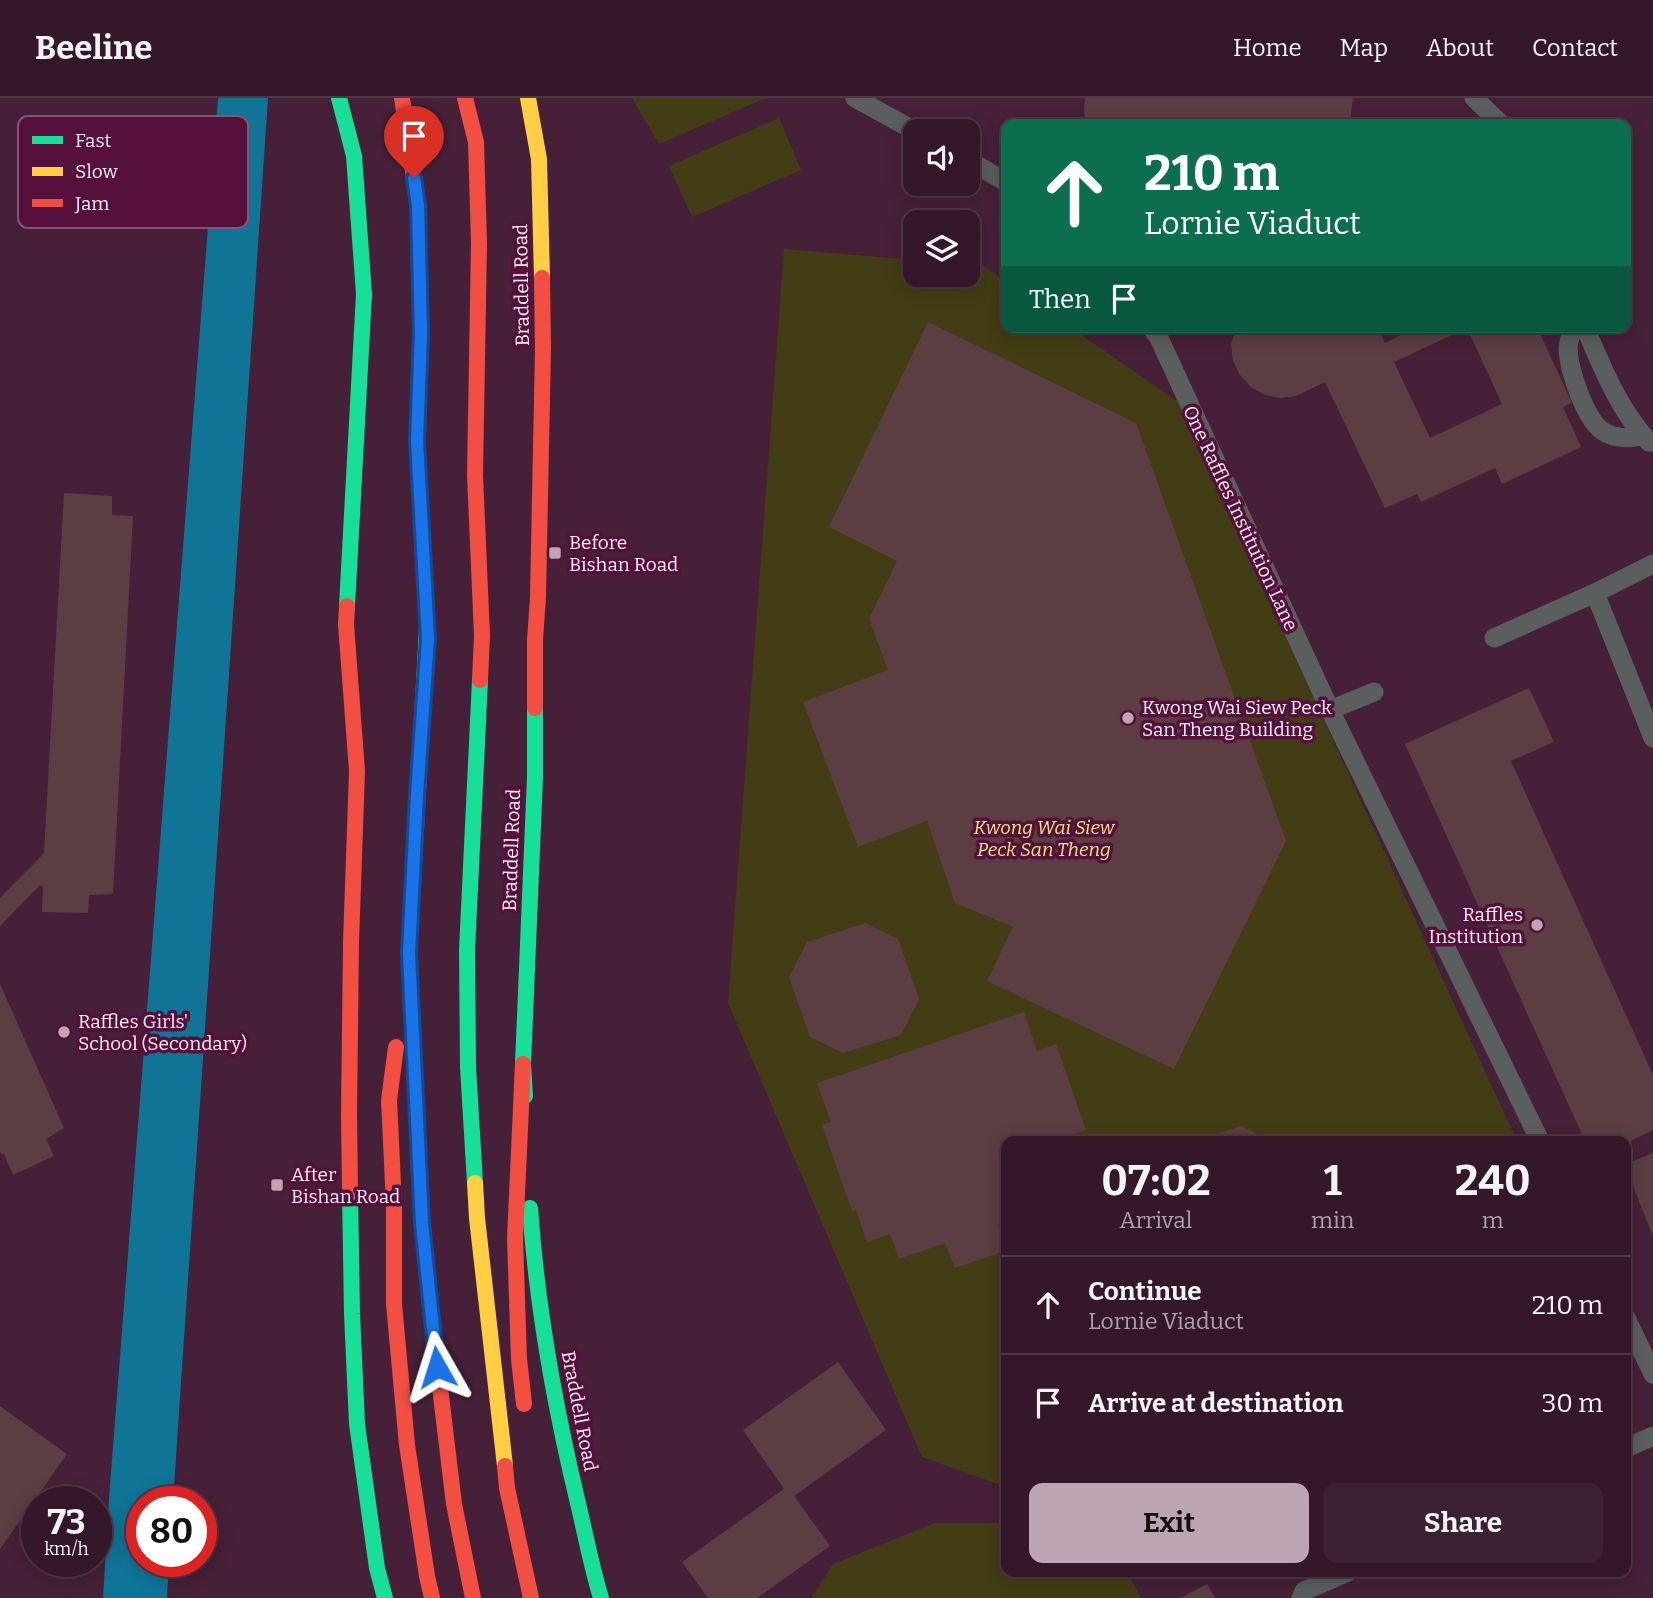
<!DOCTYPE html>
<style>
:root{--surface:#34182a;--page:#3c2132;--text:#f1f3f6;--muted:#a9a0a8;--line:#4e3747;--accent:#bea5b3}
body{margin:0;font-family:Bitter,serif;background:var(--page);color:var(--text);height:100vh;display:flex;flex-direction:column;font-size:26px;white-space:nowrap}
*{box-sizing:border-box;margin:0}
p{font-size:23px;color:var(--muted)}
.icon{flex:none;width:38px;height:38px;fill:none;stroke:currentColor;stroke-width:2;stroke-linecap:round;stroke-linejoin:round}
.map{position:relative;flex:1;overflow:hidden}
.side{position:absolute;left:1001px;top:1038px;width:630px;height:441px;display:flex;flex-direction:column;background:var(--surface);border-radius:14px;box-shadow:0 4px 18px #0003,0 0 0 2px var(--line)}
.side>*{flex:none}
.hud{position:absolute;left:1001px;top:21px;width:630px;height:214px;border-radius:14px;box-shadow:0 4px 18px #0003,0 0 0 2px var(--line);background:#0b6e4f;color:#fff;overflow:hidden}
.buttons{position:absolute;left:903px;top:21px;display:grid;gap:14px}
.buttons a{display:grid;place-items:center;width:77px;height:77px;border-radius:14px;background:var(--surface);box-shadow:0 4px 18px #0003,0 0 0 2px var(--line);font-size:35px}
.speed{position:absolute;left:21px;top:1388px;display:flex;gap:14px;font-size:35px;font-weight:700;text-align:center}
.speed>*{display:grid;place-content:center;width:91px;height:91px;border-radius:50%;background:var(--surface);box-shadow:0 4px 18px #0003,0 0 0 2px var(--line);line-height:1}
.speed small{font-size:18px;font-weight:400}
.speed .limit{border:10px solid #d22;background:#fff;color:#111}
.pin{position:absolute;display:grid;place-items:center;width:60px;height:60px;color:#fff;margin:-72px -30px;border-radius:50% 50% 50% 0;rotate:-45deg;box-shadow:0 0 7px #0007}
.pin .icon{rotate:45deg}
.me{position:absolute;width:77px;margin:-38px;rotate:354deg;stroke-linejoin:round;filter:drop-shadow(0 0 5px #0008)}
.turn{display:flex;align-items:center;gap:24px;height:147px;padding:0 28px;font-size:32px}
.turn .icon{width:91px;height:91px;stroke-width:2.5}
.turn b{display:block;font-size:49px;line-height:60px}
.then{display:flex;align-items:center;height:66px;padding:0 28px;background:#0003;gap:14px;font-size:26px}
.eta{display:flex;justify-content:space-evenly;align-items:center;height:119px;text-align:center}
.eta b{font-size:42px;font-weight:700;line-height:49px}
.button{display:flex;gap:14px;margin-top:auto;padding:14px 28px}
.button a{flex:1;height:80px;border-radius:14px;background:var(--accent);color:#111;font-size:28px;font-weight:700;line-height:80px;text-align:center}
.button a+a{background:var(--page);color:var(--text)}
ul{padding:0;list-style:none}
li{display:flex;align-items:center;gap:21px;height:98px;padding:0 28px;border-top:2px solid var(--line)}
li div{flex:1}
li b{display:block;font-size:26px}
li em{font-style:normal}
header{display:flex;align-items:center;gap:42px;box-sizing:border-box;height:98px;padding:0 35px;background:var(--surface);border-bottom:2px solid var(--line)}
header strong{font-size:33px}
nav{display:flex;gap:38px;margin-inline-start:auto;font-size:24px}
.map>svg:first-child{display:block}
.green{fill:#433d15}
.water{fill:#107497}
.building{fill:#5c3e42;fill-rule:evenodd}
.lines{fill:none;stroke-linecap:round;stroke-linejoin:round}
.lane{stroke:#5a5e5e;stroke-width:19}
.fast{stroke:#16e098;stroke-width:16}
.slow{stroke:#ffcf43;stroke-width:16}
.jam{stroke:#f24e42;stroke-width:16}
.route-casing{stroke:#114b97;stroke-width:18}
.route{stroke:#1a73e8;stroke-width:12}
.poi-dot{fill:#bea5b3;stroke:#55113b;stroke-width:2.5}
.labels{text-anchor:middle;stroke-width:7;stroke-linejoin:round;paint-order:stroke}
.street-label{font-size:19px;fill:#ffedf5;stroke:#55113b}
.poi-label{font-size:19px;fill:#ffedf5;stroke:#55113b;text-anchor:start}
.park-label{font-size:19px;font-style:italic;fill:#ebe97a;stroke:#55113b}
.key{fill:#55113b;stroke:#885373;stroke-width:2}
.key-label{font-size:19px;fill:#ffedf5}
</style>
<header>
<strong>Beeline</strong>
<nav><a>Home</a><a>Map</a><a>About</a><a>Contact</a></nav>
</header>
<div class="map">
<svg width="1653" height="1500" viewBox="0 0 1653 1500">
<rect width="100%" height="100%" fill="#462038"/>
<path class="green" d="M632 0H766L659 46Z
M779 20 801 72 692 119 669 68Z
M784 151 915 162V177H968V166L982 167 1006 184V229H1070L1178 304 1517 1043H1006V1389L922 1359 728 905Z
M935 1425H1006V1474H1117L1131 1481 1141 1500H811L833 1466Z"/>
<path class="water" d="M218 0H268L173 1403 142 1404V1463H169L167 1500H103L109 1400Z"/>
<path class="building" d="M1085 0H1353L1350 26H1087L1084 15Z
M928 224 1136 325 1286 743 1174 971 987 883 1013 829 955 805 927 723 858 749 803 604 888 572 869 521 897 463 829 429Z
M1236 229H1377L1385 245 1417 229H1537L1572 305 1563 309 1581 349 1502 386 1495 370 1421 404 1417 396 1385 410 1325 284 1296 298 1281 300 1265 297 1251 289 1240 277 1233 263 1231 247ZM1467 230 1502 306 1430 340 1394 264Z
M64 395 112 398V417L133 418 113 796 89 797 88 815 42 814 43 789 40 787 0 828V800L44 755Z
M1529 590 1554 644 1511 663 1653 977V1032L1626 1045V1043H1585L1405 646Z
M865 825 898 841 919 901 901 937 843 955 810 939 789 879 807 844Z
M0 886 64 1030 46 1041 54 1058 13 1077 4 1056H1L0 1053Z
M1024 914 1037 953 1056 946 1086 1032 1055 1043H1006V1124L998 1127 1006 1153 955 1170 945 1145 899 1161 890 1136 867 1144 856 1112 852 1113 822 1027 831 1024 817 985Z
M1241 1028 1272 1043H1197Z
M1653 1055V1138L1626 1071V1066Z
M838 1264 886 1332 794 1398 830 1448 757 1500H708L682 1464 784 1391 743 1332Z
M0 1308 67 1356 0 1451Z
M1207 1486 1215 1500H1181Z"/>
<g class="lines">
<path class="lane" d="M855 0 915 33
M1474 0 1501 26
M968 62 1006 84
M1151 229 1159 240 1330 612 1540 1043
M1573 229C1571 236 1568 244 1568 251 1569 272 1586 326 1606 335 1619 342 1630 339 1644 338
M1585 229C1602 269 1619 312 1649 344
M1595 495 1653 640
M1494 540 1595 495 1653 466
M1330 612 1374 594
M1626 1220 1653 1276
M1626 1350 1653 1338
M1301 1500 1304 1493 1348 1474"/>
<path class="fast" d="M339 0 354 58 364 196 347 508
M409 857 427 530
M525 998 523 966 535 679V610
M475 1085 468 969 467 852 480 582
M350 1092 352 1216 357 1326 377 1470 385 1500
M530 1110C537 1209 554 1305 577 1401 585 1434 591 1467 601 1500"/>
<path class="slow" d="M528 0 539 61 542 180
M409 857 422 1126 430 1206
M475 1085 477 1120 505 1368"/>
<path class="jam" d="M402 0 418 107 421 235 417 343 427 530
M465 0 476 44 479 146 475 377 482 538 480 582
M347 508 346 526 357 673 351 845 349 1017 350 1092
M535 610V542L538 499 543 250 542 180
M396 949 389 1002 394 1107V1206L407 1347 427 1478 432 1500
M523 966 515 1140 519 1261 524 1306
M430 1206 454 1406 473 1500
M505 1368 507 1390 531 1500"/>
</g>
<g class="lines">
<defs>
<path id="route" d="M414 80 418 107 421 235 417 343 428 540 417 697 409 855 422 1125 437 1269"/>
</defs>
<use href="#route" class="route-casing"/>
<use href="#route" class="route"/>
</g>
<g class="poi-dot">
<rect x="548" y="448" width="14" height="14" rx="3.5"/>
<circle cx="1128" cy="620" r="7"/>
<circle cx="1537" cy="827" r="7"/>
<circle cx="64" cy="934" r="7"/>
<rect x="270" y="1080" width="14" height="14" rx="3.5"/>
</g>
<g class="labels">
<g class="street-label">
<text transform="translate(521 187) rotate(-91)" y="7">Braddell Road</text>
<text transform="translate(1241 420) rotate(65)" y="7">One Raffles Institution Lane</text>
<text transform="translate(511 752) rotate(-88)" y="7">Braddell Road</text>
<text transform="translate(580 1313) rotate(79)" y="7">Braddell Road</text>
</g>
<g class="poi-label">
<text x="569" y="451">Before<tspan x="569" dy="22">Bishan Road</tspan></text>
<text x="1142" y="616">Kwong Wai Siew Peck<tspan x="1142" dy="22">San Theng Building</tspan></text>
<text x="1523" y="823" text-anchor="end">Raffles<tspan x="1523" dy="22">Institution</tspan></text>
<text x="78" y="930">Raffles Girls'<tspan x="78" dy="22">School (Secondary)</tspan></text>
<text x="291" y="1083">After<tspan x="291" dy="22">Bishan Road</tspan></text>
</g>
<g class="park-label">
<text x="1044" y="736">Kwong Wai Siew<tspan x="1044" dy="22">Peck San Theng</tspan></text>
</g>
</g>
<rect x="18" y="18" width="230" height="112" rx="10" class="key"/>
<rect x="32" y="38" width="31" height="8" fill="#16e098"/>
<rect x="32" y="69" width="31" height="9" fill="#ffcf43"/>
<rect x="32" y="101" width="31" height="8" fill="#f24e42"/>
<g class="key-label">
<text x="75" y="49">Fast</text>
<text x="75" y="80">Slow</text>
<text x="75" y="112">Jam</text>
</g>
</svg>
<div class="buttons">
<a><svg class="icon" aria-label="sound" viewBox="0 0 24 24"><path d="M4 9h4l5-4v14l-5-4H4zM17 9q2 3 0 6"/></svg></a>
<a><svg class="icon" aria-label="layers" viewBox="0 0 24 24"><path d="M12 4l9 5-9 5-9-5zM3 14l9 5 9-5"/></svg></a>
</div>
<div class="speed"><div>73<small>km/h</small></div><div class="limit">80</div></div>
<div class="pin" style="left:414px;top:80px;background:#d93025"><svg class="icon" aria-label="arrive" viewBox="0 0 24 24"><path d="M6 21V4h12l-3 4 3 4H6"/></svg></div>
<svg class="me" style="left:437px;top:1269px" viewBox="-20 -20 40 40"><path d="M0-17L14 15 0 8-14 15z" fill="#1a73e8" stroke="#fff" stroke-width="4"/></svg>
<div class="hud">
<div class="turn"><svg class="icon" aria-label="ahead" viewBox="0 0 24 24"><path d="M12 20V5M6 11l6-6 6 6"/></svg><div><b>210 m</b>Lornie Viaduct</div></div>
<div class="then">Then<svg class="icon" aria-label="arrive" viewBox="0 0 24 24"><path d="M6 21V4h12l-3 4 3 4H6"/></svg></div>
</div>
<section class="side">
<div class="eta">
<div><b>07:02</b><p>Arrival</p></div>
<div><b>1</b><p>min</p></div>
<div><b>240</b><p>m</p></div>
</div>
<ul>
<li><svg class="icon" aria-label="ahead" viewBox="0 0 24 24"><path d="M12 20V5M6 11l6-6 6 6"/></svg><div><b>Continue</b><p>Lornie Viaduct</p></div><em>210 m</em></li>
<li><svg class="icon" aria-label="arrive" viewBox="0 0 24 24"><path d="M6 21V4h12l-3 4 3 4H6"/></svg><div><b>Arrive at destination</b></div><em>30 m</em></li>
</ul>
<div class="button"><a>Exit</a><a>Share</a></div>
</section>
</div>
